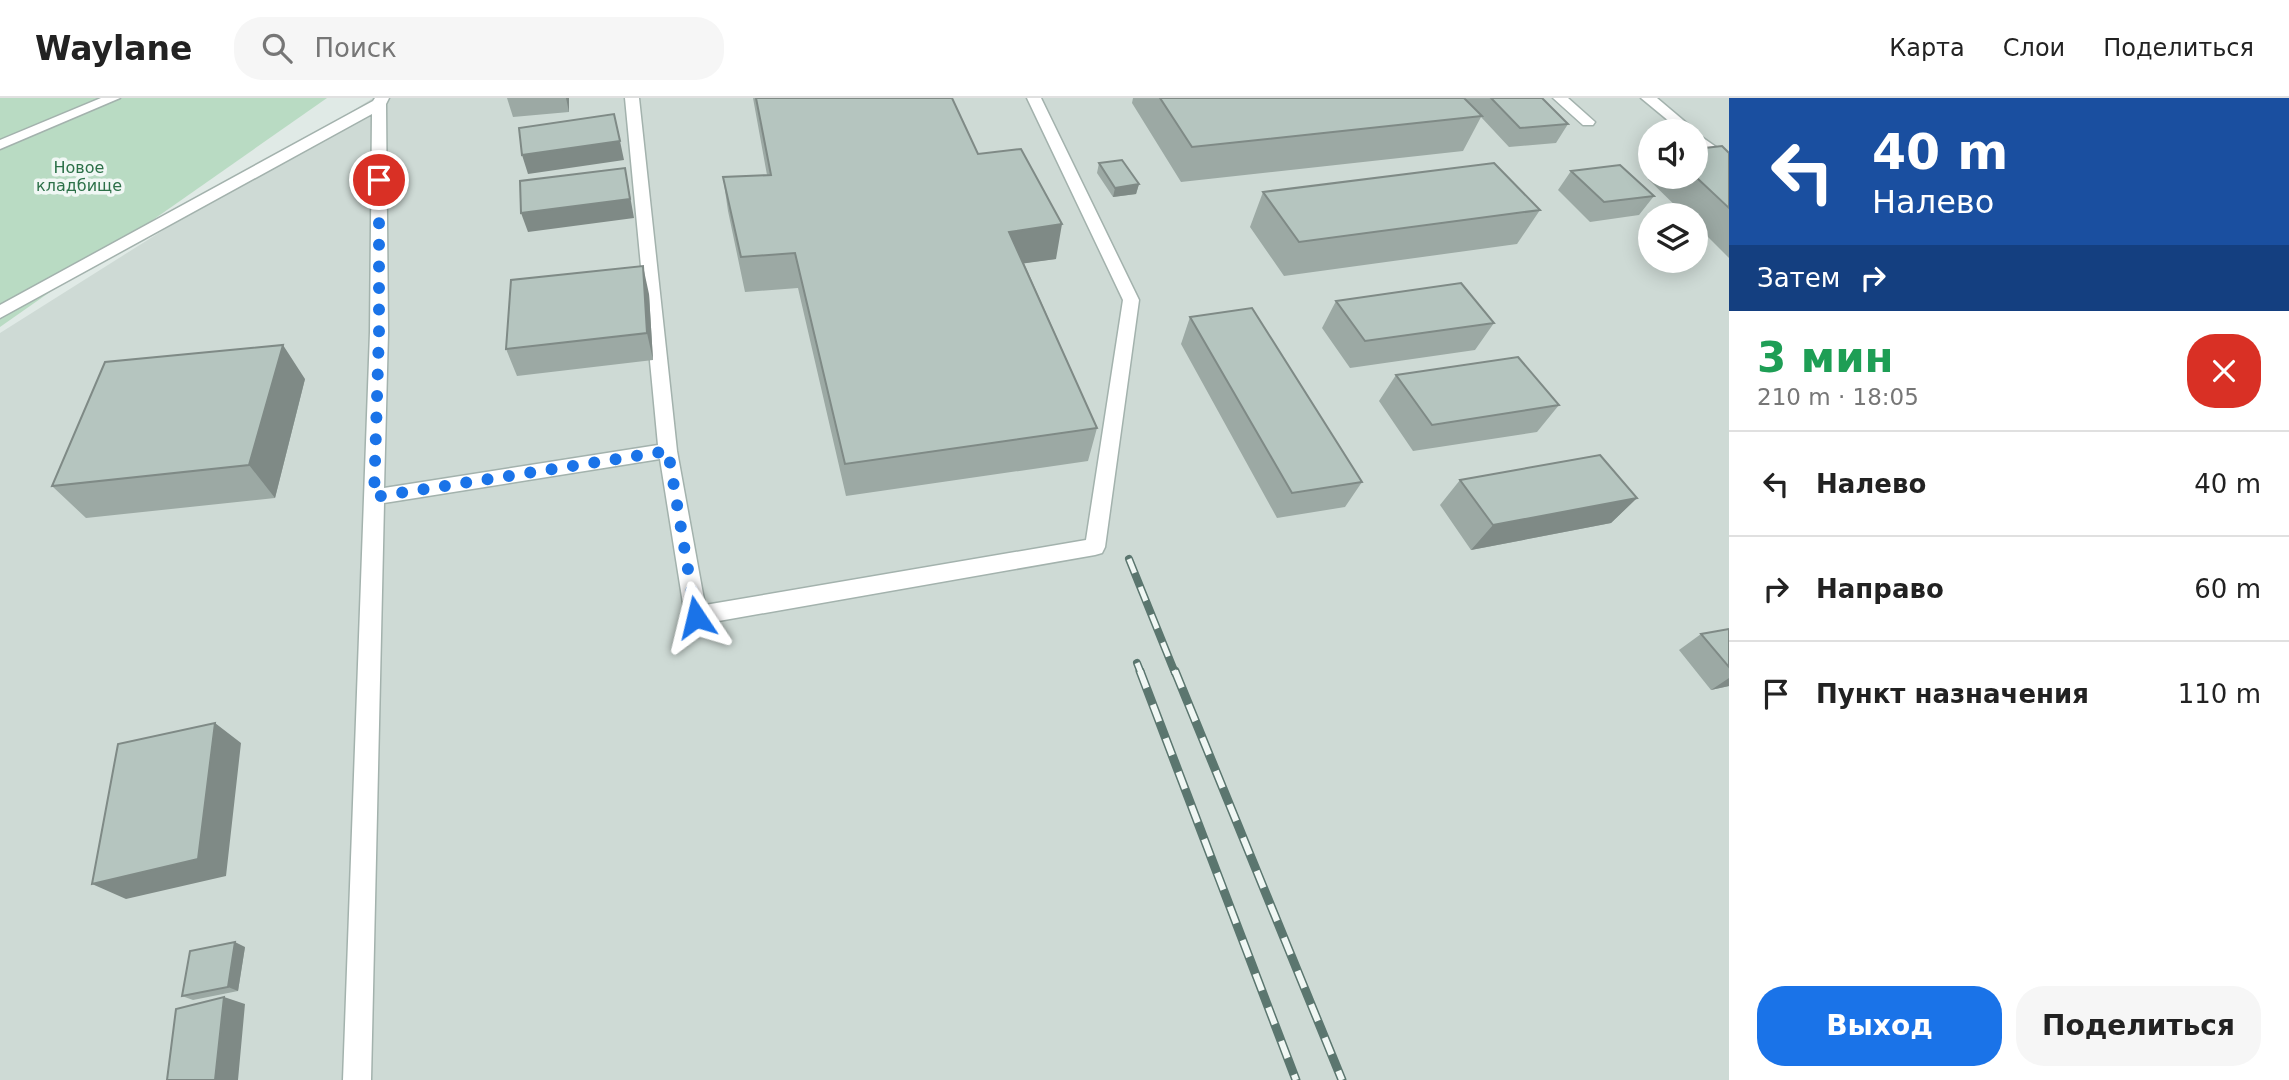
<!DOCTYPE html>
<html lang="ru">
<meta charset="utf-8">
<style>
:root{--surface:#fff;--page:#f6f6f6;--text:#222;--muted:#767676;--line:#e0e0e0;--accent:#1a73e8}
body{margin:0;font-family:"DejaVu Sans",sans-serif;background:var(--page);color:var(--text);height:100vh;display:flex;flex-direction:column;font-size:26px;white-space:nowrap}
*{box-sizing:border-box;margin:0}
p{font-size:23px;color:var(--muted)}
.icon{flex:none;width:38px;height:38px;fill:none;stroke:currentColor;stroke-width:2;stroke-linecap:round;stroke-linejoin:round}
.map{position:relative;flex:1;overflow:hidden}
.side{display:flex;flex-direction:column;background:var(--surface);width:560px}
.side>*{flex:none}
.banner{background:#1a4fa0;color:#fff;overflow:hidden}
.controls{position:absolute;left:1638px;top:21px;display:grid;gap:14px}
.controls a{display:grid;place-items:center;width:70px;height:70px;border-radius:50%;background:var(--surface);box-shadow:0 4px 18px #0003;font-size:35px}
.pin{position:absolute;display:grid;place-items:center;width:60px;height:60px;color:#fff;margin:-30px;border:4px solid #fff;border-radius:50%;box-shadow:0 2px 7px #0007}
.me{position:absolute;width:77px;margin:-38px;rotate:350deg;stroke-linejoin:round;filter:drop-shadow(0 0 5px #0008)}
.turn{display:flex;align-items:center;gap:24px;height:147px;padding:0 28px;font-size:32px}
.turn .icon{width:91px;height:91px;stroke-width:2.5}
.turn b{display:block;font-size:49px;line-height:60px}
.then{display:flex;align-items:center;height:66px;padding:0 28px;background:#0003;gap:14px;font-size:26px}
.round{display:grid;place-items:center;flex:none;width:74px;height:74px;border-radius:28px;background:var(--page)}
.head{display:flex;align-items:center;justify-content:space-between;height:119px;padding:0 28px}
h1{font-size:42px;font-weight:700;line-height:52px;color:#1e9e55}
.primary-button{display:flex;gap:14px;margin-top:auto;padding:14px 28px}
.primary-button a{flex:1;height:80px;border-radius:28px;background:var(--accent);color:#fff;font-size:28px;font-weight:700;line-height:80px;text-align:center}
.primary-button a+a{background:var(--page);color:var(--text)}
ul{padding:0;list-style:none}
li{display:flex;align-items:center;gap:21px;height:105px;padding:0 28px;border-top:2px solid var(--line)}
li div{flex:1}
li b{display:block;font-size:26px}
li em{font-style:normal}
header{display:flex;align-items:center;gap:42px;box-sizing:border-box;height:98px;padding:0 35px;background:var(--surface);border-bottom:2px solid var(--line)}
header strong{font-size:33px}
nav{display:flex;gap:38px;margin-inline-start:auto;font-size:24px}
.search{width:490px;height:63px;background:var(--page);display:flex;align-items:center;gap:18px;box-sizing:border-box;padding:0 24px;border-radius:28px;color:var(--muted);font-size:26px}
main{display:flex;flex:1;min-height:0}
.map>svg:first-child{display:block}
.built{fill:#cedad5;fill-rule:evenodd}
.green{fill:#b9dbc3}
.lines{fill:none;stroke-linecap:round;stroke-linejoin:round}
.minor-casing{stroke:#a3b2ad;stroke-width:3}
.minor{fill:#fff;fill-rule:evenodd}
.rail-far1-casing{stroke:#5b766f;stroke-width:8}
.rail-casing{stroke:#5b766f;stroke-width:9}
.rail-far1{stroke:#f0f7f4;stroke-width:5;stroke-dasharray:15;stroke-linecap:butt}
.rail{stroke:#f0f7f4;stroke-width:6;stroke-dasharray:18;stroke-linecap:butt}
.wall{fill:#9ca9a4}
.shaded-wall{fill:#7f8a86}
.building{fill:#b5c5bf;stroke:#7f8a86;stroke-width:2}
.route{stroke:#1a73e8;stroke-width:12;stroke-dasharray:0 21.6}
.labels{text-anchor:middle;stroke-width:7;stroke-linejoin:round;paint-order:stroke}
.far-park-label{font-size:16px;fill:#2c7048;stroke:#f0f7f4}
</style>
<header>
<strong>Waylane</strong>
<div class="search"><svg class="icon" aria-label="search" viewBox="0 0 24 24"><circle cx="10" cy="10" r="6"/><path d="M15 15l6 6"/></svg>Поиск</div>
<nav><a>Карта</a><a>Слои</a><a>Поделиться</a></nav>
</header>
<main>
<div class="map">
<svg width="1729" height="982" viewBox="0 0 1729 982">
<rect width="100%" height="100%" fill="#e0eae6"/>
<path class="built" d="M373 0H1729V982H0V235ZM1650 33H1696V79H1650ZM1650 117H1696V163H1650Z"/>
<path class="green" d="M0 0H327L0 229Z"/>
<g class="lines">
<defs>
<path id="minor" d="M101 0H120L0 51V42Z
M375 0H389L386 6 388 234 384 390 658 347 625 0H639L677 353 705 507 1086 442 1123 202 1027 0H1041L1139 202 1105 449 1102 455 1095 457 696 527 688 524 685 518 660 361 384 405 371 982H343L370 234 372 16 0 220V207L373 3Z
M1553 0H1568L1595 24 1593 27H1583Z
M1641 0H1657L1696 33H1681Z
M1696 35 1729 58V69L1696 46Z"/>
</defs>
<use href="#minor" class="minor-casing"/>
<use href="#minor" class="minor"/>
<defs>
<path id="rail-far1" d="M1129 461 1175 575
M1137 565 1141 575"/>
<path id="rail" d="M1140 573 1296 982
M1175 573 1342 982"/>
</defs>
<use href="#rail-far1" class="rail-far1-casing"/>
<use href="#rail" class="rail-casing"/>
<use href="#rail-far1" class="rail-far1"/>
<use href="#rail" class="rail"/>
</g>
<path class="wall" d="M507 0H569V14L513 19Z
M753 0H952L978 56 1056 161 1024 165 1097 330 1088 363 846 398 798 190 745 194 728 113 723 79 767 77Z
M1133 0H1542L1568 26 1556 45 1509 49 1481 19 1463 53 1181 84 1132 5Z
M1729 55V160L1696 127V117H1685L1648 81 1650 77V79H1696Z
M1099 65 1139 86 1136 96 1113 99 1097 75Z
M1571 73 1654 98 1639 117 1590 124 1558 92Z
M1263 94 1540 112 1517 146 1284 178 1250 129Z
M649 196 653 262 517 278 506 251Z
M1336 203 1494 225 1475 252 1350 270 1322 230Z
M1190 219 1362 384 1345 409 1277 420 1181 246Z
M1396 277 1559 307 1537 334 1413 353 1379 303Z
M305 281 275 400 86 420 52 388Z
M1460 382 1637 400 1611 425 1471 452 1440 407Z
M1729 531V588L1711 592 1679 552 1701 536Z
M245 849 238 893 193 902 182 898Z"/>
<path class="shaded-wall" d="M566 0H569V14Z
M620 43 624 62 528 76 522 57Z
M625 70 634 120 528 134 521 115Z
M1139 86 1136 96 1113 99 1115 90Z
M1062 126 1056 161 1004 168 1009 134Z
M643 168 649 196 653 262 647 235Z
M283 247 305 281 275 400 249 367Z
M1637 400 1611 425 1471 452 1493 427Z
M1729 580V588L1711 592Z
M215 625 241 645 226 778 126 801 92 786Z
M235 844 245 849 238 893 228 889Z
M224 899 245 906 238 982H215Z"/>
<path class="building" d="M756 0H952L978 56 1021 51 1062 126 1009 134 1097 330 845 366 795 155 741 159 723 79 771 77Z
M1160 0H1464L1482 18 1192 49Z
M1491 0H1542L1568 26 1520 30Z
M614 16 620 43 522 57 519 30Z
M1722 48 1729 55V110L1696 79V51Z
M1122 62 1139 86 1115 90 1099 65Z
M1494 65 1540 112 1299 144 1263 94Z
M1620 67 1654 98 1604 104 1571 73Z
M625 70 630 101 521 115 520 83Z
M643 168 647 235 506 251 511 182Z
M1461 185 1494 225 1365 243 1336 203Z
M1252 210 1362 384 1292 395 1190 219Z
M283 247 249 367 52 388 105 264Z
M1518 259 1559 307 1432 327 1396 277Z
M1600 357 1637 400 1493 427 1460 382Z
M1729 531V569L1701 536Z
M215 625 198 761 92 786 118 646Z
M235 844 228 889 182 898 190 853Z
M224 899 215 982H167L176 911Z"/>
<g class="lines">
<path class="route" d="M379 82V234L374 399 668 353 696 519"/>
</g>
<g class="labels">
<g class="far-park-label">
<text x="79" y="75">Новое<tspan x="79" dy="18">кладбище</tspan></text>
</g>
</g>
</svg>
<div class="controls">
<a><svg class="icon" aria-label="sound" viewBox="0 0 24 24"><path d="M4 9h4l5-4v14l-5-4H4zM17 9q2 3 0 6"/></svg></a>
<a><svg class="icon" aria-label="layers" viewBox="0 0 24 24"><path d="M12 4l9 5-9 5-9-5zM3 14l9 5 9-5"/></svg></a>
</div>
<div class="pin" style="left:379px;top:82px;background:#d93025"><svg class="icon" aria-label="arrive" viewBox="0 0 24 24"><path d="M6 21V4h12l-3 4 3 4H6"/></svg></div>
<svg class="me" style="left:696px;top:519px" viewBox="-20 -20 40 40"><path d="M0-17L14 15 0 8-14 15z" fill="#1a73e8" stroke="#fff" stroke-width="4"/></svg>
</div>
<section class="side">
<div class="banner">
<div class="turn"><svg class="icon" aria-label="left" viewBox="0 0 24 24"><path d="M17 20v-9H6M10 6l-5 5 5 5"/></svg><div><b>40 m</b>Налево</div></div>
<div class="then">Затем<svg class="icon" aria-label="right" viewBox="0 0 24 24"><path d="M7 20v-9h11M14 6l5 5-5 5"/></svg></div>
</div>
<div class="head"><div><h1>3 мин</h1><p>210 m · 18:05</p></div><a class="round" style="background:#d93025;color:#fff"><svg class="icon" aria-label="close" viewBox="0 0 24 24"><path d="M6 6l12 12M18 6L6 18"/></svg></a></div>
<ul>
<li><svg class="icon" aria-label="left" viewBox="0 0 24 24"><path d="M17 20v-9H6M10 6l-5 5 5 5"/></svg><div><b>Налево</b></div><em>40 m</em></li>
<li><svg class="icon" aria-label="right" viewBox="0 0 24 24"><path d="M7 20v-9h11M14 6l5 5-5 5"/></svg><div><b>Направо</b></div><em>60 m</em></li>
<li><svg class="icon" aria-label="arrive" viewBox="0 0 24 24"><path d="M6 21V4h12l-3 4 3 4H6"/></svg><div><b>Пункт назначения</b></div><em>110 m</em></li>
</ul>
<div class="primary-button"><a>Выход</a><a>Поделиться</a></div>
</section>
</main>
